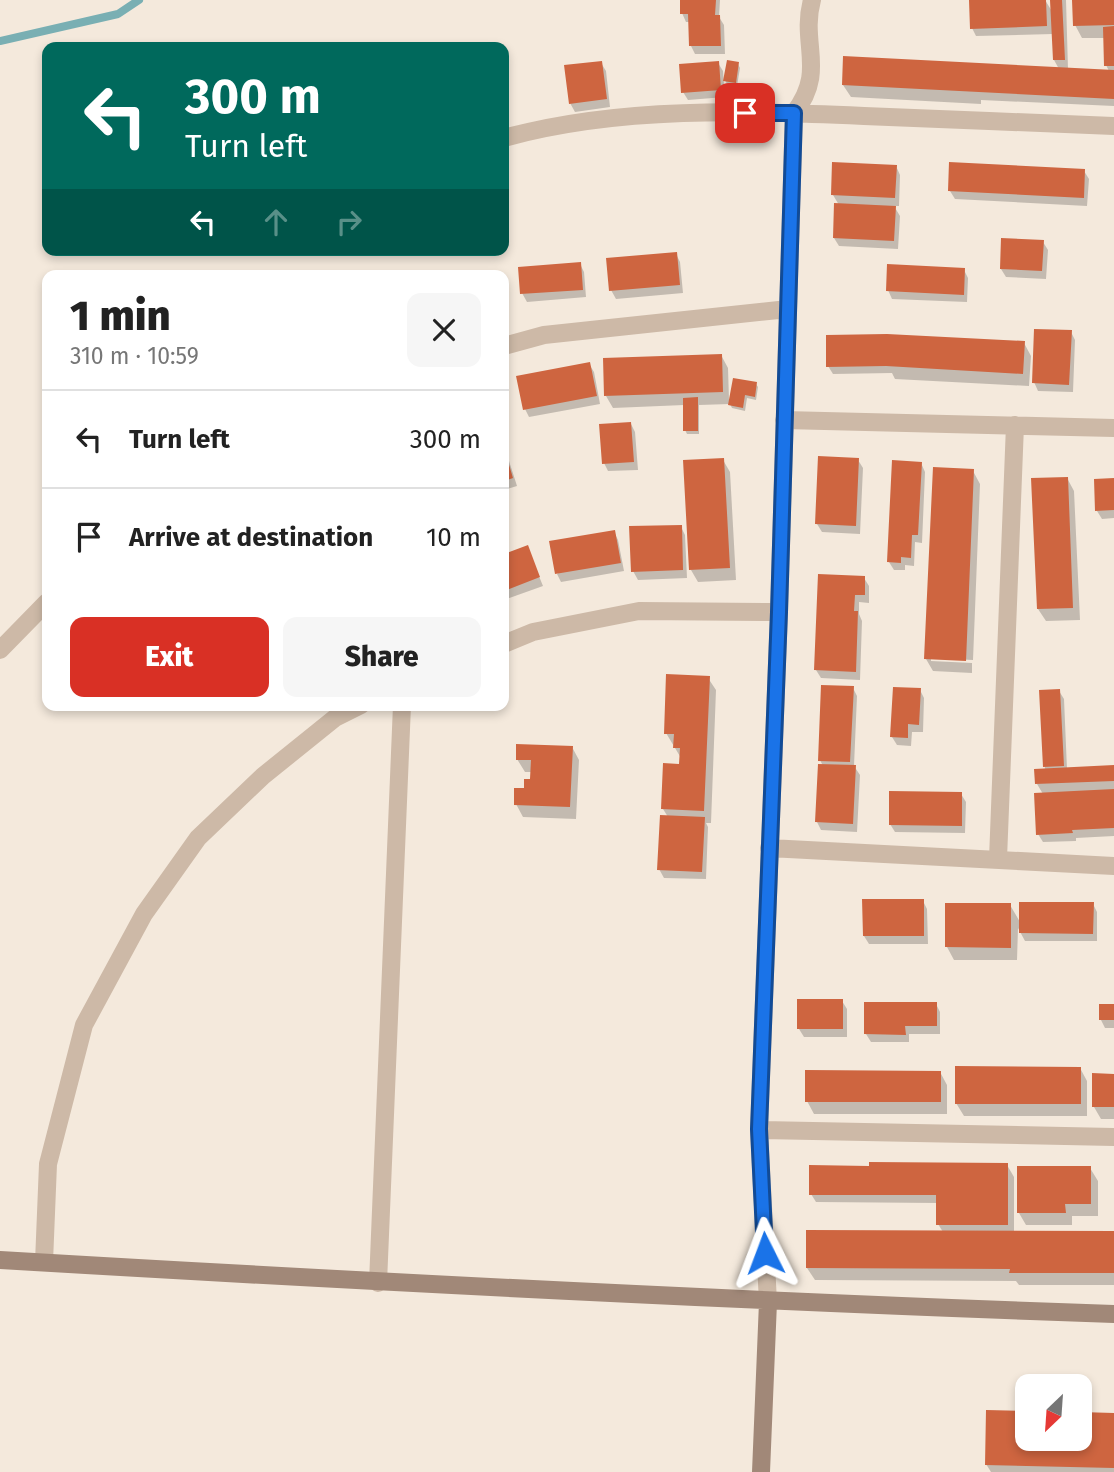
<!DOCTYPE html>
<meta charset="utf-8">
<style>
:root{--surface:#fff;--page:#f6f6f6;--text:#222;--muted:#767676;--line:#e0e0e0;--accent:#d93025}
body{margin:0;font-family:"Fira Sans",sans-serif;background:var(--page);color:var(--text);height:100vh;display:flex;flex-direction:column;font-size:26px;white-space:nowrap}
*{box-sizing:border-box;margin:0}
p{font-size:23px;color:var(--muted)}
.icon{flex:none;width:38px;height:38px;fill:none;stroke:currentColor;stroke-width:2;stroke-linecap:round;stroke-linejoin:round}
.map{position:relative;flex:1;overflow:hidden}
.sheet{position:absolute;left:42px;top:270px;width:467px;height:441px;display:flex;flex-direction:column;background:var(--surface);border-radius:14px;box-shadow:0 4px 10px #0003}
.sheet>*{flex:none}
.hud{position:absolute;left:42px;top:42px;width:467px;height:214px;border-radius:14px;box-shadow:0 4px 10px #0003;background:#00695c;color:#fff;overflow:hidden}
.needle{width:46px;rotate:205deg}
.tools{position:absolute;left:1015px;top:1374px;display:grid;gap:14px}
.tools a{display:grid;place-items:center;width:77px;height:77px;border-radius:14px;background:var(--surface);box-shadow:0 4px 10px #0003;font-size:35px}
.pin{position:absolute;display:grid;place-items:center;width:60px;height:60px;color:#fff;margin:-30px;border-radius:14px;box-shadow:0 4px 10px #0006}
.me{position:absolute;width:77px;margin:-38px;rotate:357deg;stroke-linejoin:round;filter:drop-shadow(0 0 5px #0008)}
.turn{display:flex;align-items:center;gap:24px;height:147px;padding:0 28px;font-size:32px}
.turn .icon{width:91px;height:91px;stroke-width:2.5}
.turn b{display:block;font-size:49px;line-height:60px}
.lanes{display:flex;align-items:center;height:66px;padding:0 28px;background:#0003;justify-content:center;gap:35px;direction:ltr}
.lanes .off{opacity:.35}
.round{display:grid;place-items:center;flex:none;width:74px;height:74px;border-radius:14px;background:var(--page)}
.headline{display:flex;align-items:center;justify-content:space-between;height:119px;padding:0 28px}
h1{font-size:42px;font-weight:800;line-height:52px}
.cta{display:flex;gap:14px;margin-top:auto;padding:14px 28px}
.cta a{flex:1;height:80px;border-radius:14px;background:var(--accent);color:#fff;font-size:28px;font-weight:800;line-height:80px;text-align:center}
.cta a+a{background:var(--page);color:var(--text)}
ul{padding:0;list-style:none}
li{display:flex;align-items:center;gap:21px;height:98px;padding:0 28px;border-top:2px solid var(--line)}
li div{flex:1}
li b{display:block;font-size:26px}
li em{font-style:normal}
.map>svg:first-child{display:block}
.shadow{fill:#0003}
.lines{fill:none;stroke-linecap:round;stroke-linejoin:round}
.stream{stroke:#79afb3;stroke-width:8}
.building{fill:#ce6540}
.street{stroke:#cdb9a7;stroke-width:18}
.secondary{stroke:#a18878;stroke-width:18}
.route-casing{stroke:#114b97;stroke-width:18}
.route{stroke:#1a73e8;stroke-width:12}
</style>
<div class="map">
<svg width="1114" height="1472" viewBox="0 0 1114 1472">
<rect width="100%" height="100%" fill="#f4e9dc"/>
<path class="shadow" d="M682 0H720L719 17 724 25 725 54H695L691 46 690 22H686L682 13Z
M1019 0H1045L1053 13 1052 0H1066L1068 69 1109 71 1106 65 1105 38H1082L1075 25 1074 0H1114V106L981 100V104L851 97 843 85 1059 69 1054 60 1053 34 976 36 972 28Z
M601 63 606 71 610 107 575 112 570 103Z
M718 63 723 71 725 97 688 100 683 92Z
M738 64 740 68 737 86 727 84 725 80Z
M896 166 900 175 899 206H894L900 216 898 249 839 246 834 238 839 205 833 195Z
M1084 171 1089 179 1087 206 955 199 950 191Z
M1043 242 1048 250 1046 279 1006 277 1001 269Z
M676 254 680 262 683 293 616 299 611 290Z
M580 264 584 272 586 297 527 302 522 293Z
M964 270 968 278 967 302 892 299 888 290Z
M1071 332 1075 340 1073 392 1038 391 1034 382Z
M1024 343 1031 356 1029 386 895 379 892 373 833 374 828 366Z
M721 355 728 368 729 400 756 384 758 387 756 400 747 398 745 411 732 408 730 404 699 405V434H687L685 430 684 405 613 408 606 396Z
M589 364 594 372 600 404 529 417 525 409Z
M631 424 635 432 638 470 608 471 604 463Z
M504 453 509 461 517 486 504 490Z
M723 460 730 472 736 580 698 582 691 570Z
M858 460 863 468 860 534 822 532 817 524Z
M921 463 925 472 922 543 915 542 914 566 905 565V570H894L889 562Z
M973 471 980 484 973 660 931 658V661L972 663V673L933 671 926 659Z
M1067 478 1074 491 1080 620 1046 621 1038 609Z
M1114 480V518L1102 519 1097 511Z
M681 527 685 535 687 578 638 580 633 571Z
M614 532 618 540 624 571 561 582 557 574Z
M527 547 543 586 504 600V556Z
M820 575 864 578 869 586V603L859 602V614L862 621 860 680 821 678 816 670Z
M708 678 716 690 711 823H706L708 827 706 879 664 878 659 869 668 817 663 809 681 766V758L666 733Z
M853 688 857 696 854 766 860 775 857 832 821 830 817 822 823 766 820 760Z
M920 690 924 698 923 732H912L911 746 897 745 892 737Z
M1041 691H1059L1064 699 1067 769 1114 768V836L1076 838V841L1043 842 1038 834 1043 794 1037 784 1045 770Z
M572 747 579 760 576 819 523 817 516 804 532 781V772H525L517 759Z
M961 794 966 802 965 833 895 832 890 824Z
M923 901 927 909 928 944H869L864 936Z
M1093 904 1097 912V941H1025L1018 928 1017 960H954L947 947 1010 905 1020 922Z
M842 1001 847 1009V1037H804L799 1029Z
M936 1004 940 1012V1034H909V1042H871L866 1034Z
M1114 1006V1028H1105L1101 1020Z
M1114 1066V1119H1101L1094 1107 1114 1075Z
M1080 1068 1087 1081V1116H964L956 1103Z
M940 1072 947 1085V1114H814L807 1101Z
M1007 1165 1014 1177V1233H1114V1285H1019L1016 1281 815 1280 807 1268 943 1232 938 1224V1203L816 1202 811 1194Z
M1090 1168 1098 1181V1216H1072V1225H1026L1019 1213Z
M988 1412 1027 1413V1438H1080V1414L1114 1415V1472H991L986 1464Z"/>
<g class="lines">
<path class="stream" d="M0 41 118 14 139 0"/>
</g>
<path class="building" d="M680 0H716L715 15H720L721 46H689L688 14H680Z
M969 0H1046L1047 26 970 29Z
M1050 0H1062L1065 60H1053Z
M1072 0H1114V25L1073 26Z
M1114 26V66H1104L1103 27Z
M843 56 1114 70V99L842 85Z
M727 60 739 62 736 83 723 81Z
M602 61 607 99 569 104 564 65Z
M719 61 721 90 681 93 679 64Z
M832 162 897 165 895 198 831 195Z
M949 162 1085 169 1084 198 948 191Z
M834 203 896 206 894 241 833 238Z
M1001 238 1044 240 1042 271 1000 269Z
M677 252 680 285 609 291 606 258Z
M581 262 583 290 520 294 518 267Z
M887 264 965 268 964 295 886 291Z
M1034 329 1072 330 1069 385 1032 383Z
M887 334 1025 341 1023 374 886 366 826 367V335Z
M722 354 723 392 604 396 603 358Z
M590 362 597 396 523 410 516 376Z
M733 378 757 382 755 397 745 395 743 408 728 405Z
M698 397V431H683V398Z
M631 422 634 462 602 464 599 424Z
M504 448 513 478 504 481Z
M818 456 859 458 856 526 815 524Z
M724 458 730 568 689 570 683 460Z
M892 460 922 462 918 535H912L911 558 901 557V563L887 562Z
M933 467 974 469 966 661 924 659Z
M1068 477 1073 608 1037 609 1031 478Z
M1114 478V510L1095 511 1094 479Z
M682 525 683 570 631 572 629 526Z
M615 530 621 563 555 574 549 541Z
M528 545 540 577 504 591V554Z
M818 574 865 576V595H855L854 611H858L856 672 814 670Z
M666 674 710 676 704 811 661 809 663 763 679 764 680 748H673L674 734H664Z
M821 685 854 686 850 762 818 761Z
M893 687 921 688 919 725 908 724V738L890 737Z
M1060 689 1064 766 1043 767 1039 690Z
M516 744 573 746 570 807 514 805V788H524V779H530L531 760H516Z
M818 764 856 765 853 824 815 822Z
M1114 765V781L1035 784 1034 769Z
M1114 789V828L1072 830 1073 833 1036 835 1034 793Z
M889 791 962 792V826L889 825Z
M660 815 705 817 702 872 657 870Z
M862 899H924V936H863Z
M1019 902H1094L1093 934 1019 933Z
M945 903H1011V948L945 947Z
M797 999H843V1029H797Z
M864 1002H937V1026H905L906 1035 864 1034Z
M1099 1004H1114V1020H1099Z
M955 1066 1081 1067V1104H955Z
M805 1070 941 1071V1102H805Z
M1092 1073 1114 1074V1107H1092Z
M869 1162 1008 1163V1225H936V1195H809V1165L869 1166Z
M1017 1166H1091V1204H1065L1066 1213H1017Z
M806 1230 1114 1231V1273H1009L1010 1269 806 1268Z
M986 1410 1027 1411V1438H1080V1412L1114 1413V1468L985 1465Z"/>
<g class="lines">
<path class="street" d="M504 138C620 106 745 111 864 116 947 119 1031 123 1114 126
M504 346 544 335 788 309
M784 420 1114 428
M504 644 533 632 639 611 779 612
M0 650 47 602
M769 848 1114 866
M998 859 1015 425
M759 1130 1114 1137
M44 1262 48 1164 84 1025 144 914 198 838 263 776 335 718 361 705
M378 1283 402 705
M768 1302 759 1130 779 612 794 113C827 71 800 44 812 0"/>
<path class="secondary" d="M0 1260C372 1282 742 1301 1114 1314
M761 1472 768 1302"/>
</g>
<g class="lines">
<defs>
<path id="route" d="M745 113H794L779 612 759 1129 765 1253"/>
</defs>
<use href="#route" class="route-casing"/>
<use href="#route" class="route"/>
</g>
</svg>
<div class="tools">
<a><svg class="needle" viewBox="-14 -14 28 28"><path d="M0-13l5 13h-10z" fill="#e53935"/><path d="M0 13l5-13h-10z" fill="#767676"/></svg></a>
</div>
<div class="pin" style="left:745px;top:113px;background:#d93025"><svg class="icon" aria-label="arrive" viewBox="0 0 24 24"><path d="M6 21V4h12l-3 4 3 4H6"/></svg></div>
<svg class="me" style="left:765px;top:1253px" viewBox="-20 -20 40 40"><path d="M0-17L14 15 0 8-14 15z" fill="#1a73e8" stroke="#fff" stroke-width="4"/></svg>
<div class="hud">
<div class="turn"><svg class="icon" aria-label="left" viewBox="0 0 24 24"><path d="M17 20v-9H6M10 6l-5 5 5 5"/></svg><div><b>300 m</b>Turn left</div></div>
<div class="lanes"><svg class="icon" aria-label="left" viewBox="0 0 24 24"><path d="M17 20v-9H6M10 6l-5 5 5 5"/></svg><svg class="icon off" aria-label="ahead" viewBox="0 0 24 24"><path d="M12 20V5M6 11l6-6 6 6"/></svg><svg class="icon off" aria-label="right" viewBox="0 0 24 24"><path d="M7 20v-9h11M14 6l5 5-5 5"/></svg></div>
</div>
<section class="sheet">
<div class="headline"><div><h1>1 min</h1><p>310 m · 10:59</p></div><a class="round"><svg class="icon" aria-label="close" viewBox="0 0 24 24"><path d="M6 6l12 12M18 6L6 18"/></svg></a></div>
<ul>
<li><svg class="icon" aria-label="left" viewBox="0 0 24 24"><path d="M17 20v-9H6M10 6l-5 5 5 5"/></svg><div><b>Turn left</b></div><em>300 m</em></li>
<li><svg class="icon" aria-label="arrive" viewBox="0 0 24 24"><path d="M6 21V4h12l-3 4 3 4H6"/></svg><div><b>Arrive at destination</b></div><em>10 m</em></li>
</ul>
<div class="cta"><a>Exit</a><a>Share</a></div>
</section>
</div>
